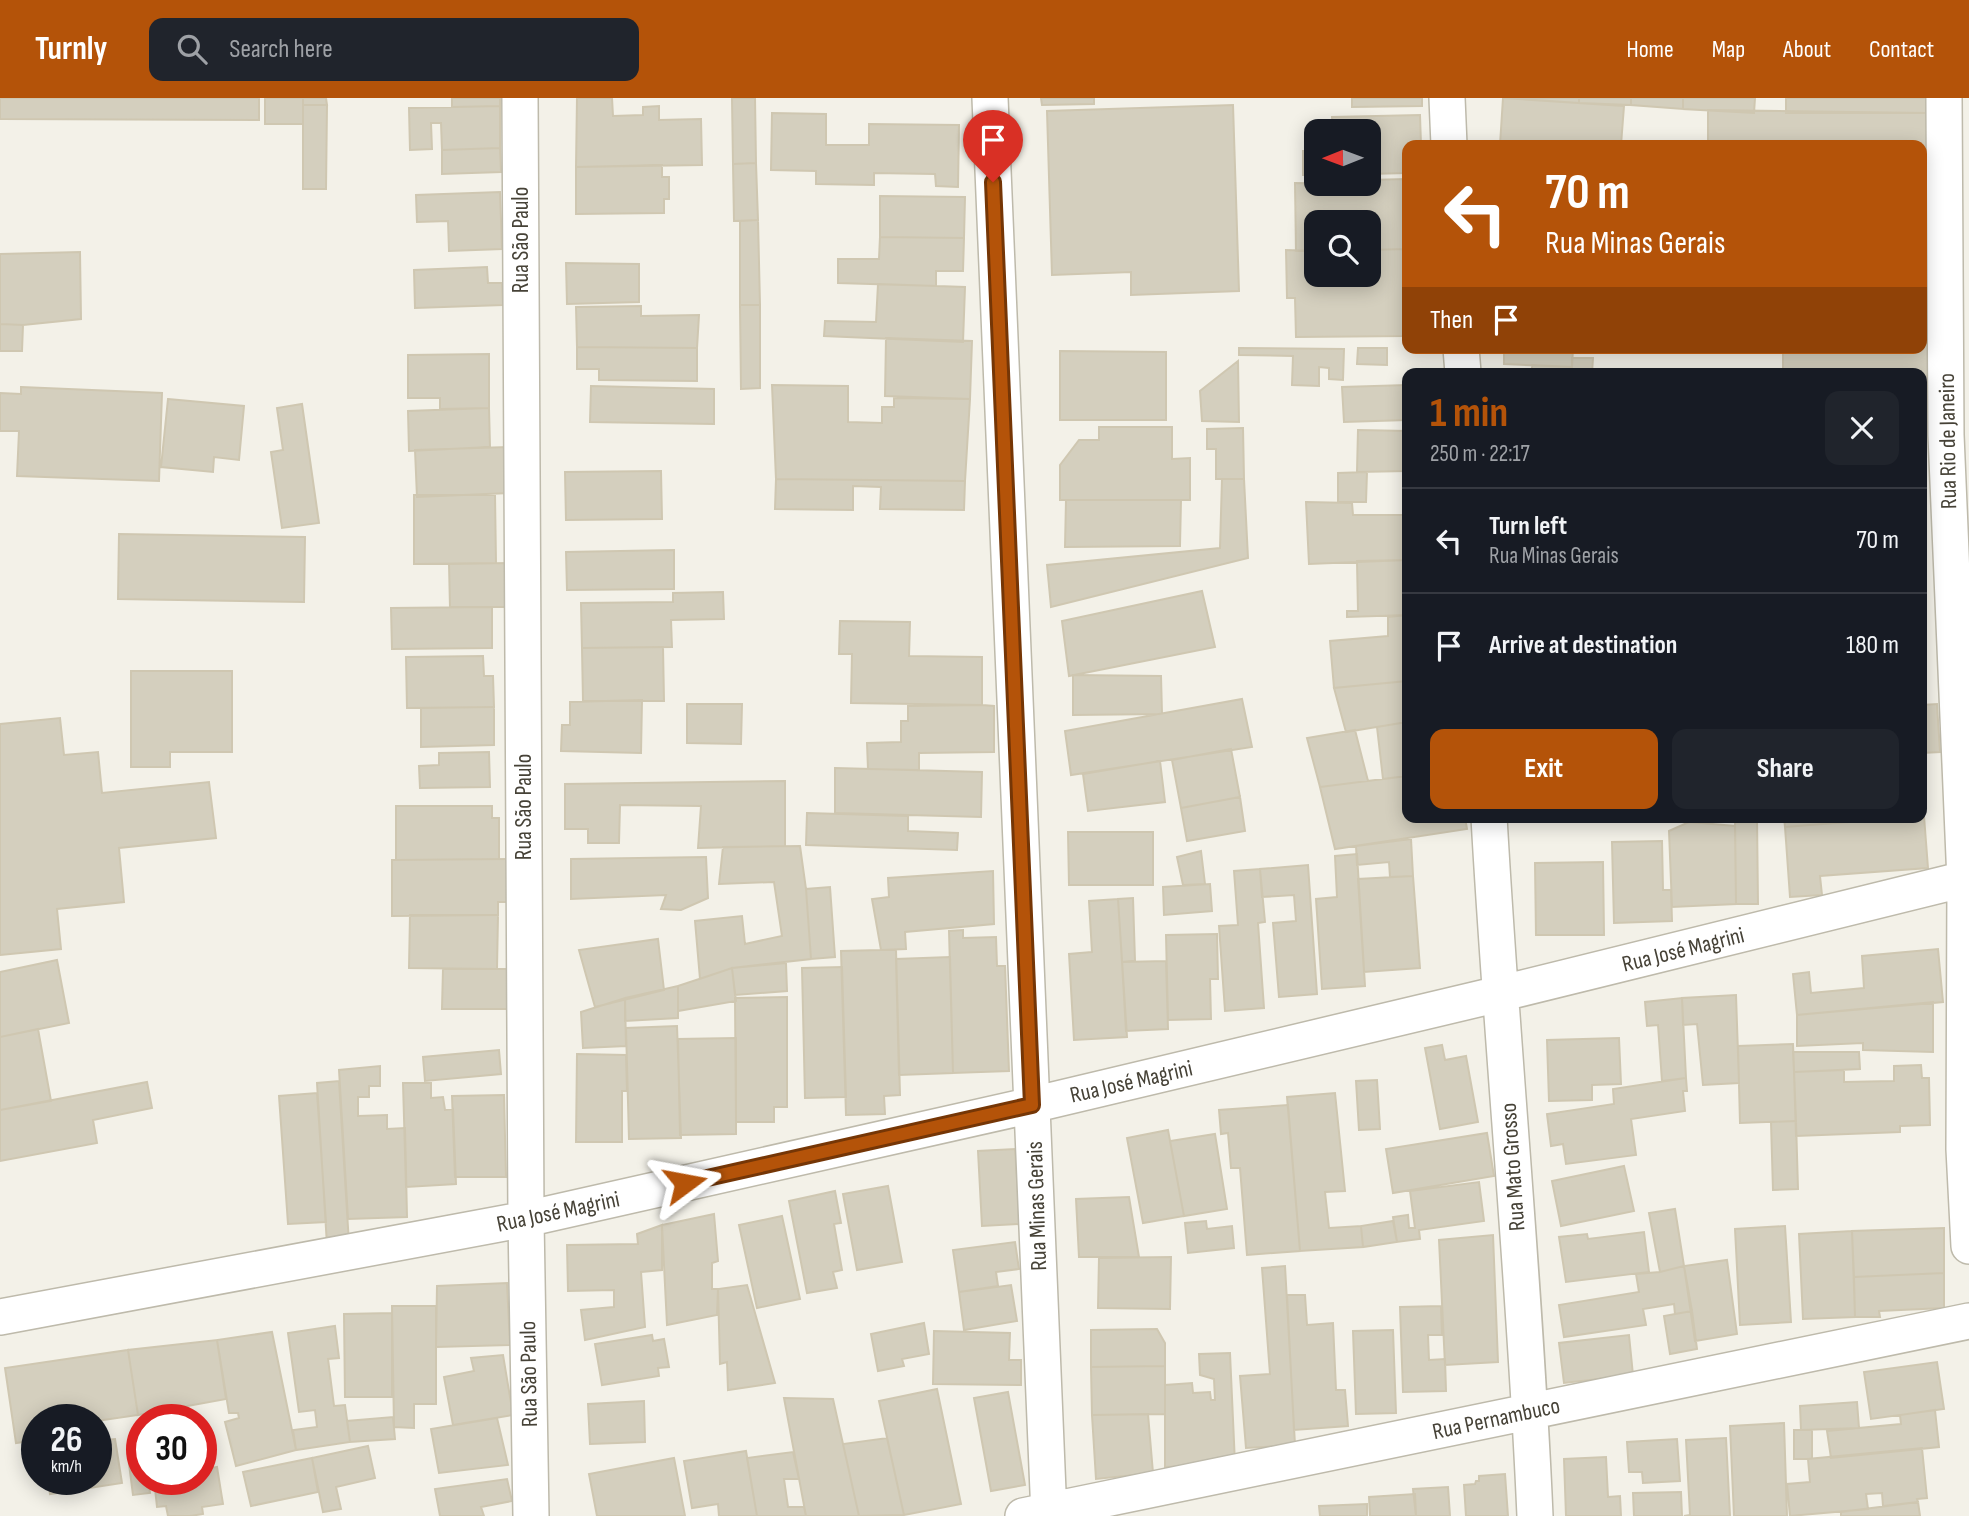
<!DOCTYPE html>
<meta charset="utf-8">
<style>
:root{--surface:#171b24;--page:#20242c;--text:#f1f3f6;--muted:#9ea1a6;--line:#363941;--accent:#b45309}
body{margin:0;font-family:"Sofia Sans Condensed",sans-serif;background:var(--page);color:var(--text);height:100vh;display:flex;flex-direction:column;font-size:26px;white-space:nowrap}
*{box-sizing:border-box;margin:0}
p{font-size:23px;color:var(--muted)}
.icon{flex:none;width:38px;height:38px;fill:none;stroke:currentColor;stroke-width:2;stroke-linecap:round;stroke-linejoin:round}
.map{position:relative;flex:1;overflow:hidden}
.drawer{position:absolute;left:1402px;top:270px;width:525px;height:455px;display:flex;flex-direction:column;background:var(--surface);border-radius:14px;box-shadow:0 4px 18px #0003}
.drawer>*{flex:none}
.banner{position:absolute;left:1402px;top:42px;width:525px;height:214px;border-radius:14px;box-shadow:0 4px 18px #0003;background:#b45309;color:#fff;overflow:hidden}
.needle{width:46px;rotate:269deg}
.fabs{position:absolute;left:1304px;top:21px;display:grid;gap:14px}
.fabs a{display:grid;place-items:center;width:77px;height:77px;border-radius:14px;background:var(--surface);box-shadow:0 4px 18px #0003;font-size:35px}
.speed{position:absolute;left:21px;top:1306px;display:flex;gap:14px;font-size:35px;font-weight:700;text-align:center}
.speed>*{display:grid;place-content:center;width:91px;height:91px;border-radius:50%;background:var(--surface);box-shadow:0 4px 18px #0003;line-height:1}
.speed small{font-size:18px;font-weight:400}
.speed .limit{border:10px solid #d22;background:#fff;color:#111}
.pin{position:absolute;display:grid;place-items:center;width:60px;height:60px;color:#fff;margin:-72px -30px;border-radius:50% 50% 50% 0;rotate:-45deg;box-shadow:0 0 7px #0007}
.pin .icon{rotate:45deg}
.me{position:absolute;width:77px;margin:-38px;rotate:77deg;stroke-linejoin:round;filter:drop-shadow(0 0 5px #0008)}
.turn{display:flex;align-items:center;gap:24px;height:147px;padding:0 28px;font-size:32px}
.turn .icon{width:91px;height:91px;stroke-width:2.5}
.turn b{display:block;font-size:49px;line-height:60px}
.then{display:flex;align-items:center;height:66px;padding:0 28px;background:#0003;gap:14px;font-size:26px}
.round{display:grid;place-items:center;flex:none;width:74px;height:74px;border-radius:14px;background:var(--page)}
.headline{display:flex;align-items:center;justify-content:space-between;height:119px;padding:0 28px}
h1{font-size:42px;font-weight:700;line-height:52px;color:var(--accent)}
.cta{display:flex;gap:14px;margin-top:auto;padding:14px 28px}
.cta a{flex:1;height:80px;border-radius:14px;background:var(--accent);color:#fff;font-size:28px;font-weight:700;line-height:80px;text-align:center}
.cta a+a{background:var(--page);color:var(--text)}
ul{padding:0;list-style:none}
li{display:flex;align-items:center;gap:21px;height:105px;padding:0 28px;border-top:2px solid var(--line)}
li div{flex:1}
li b{display:block;font-size:26px}
li em{font-style:normal}
header{display:flex;align-items:center;gap:42px;box-sizing:border-box;height:98px;padding:0 35px;background:var(--accent);color:#fff}
header strong{font-size:33px}
nav{display:flex;gap:38px;margin-inline-start:auto;font-size:24px}
.search{width:490px;height:63px;background:var(--page);display:flex;align-items:center;gap:18px;box-sizing:border-box;padding:0 24px;border-radius:14px;color:var(--muted);font-size:26px}
.map>svg:first-child{display:block}
.building{fill:#d4cfbe;stroke:#cfc7b1;stroke-width:2}
.lines{fill:none;stroke-linecap:round;stroke-linejoin:round}
.minor-casing{stroke:#bebaab;stroke-width:38}
.minor{stroke:#fff;stroke-width:35}
.route-casing{stroke:#753606;stroke-width:18}
.route{stroke:#b45309;stroke-width:12}
.labels{text-anchor:middle;stroke-width:5;stroke-linejoin:round;paint-order:stroke}
.street-label{font-size:23px;fill:#464237;stroke:#fff}
</style>
<header>
<strong>Turnly</strong>
<div class="search"><svg class="icon" aria-label="search" viewBox="0 0 24 24"><circle cx="10" cy="10" r="6"/><path d="M15 15l6 6"/></svg>Search here</div>
<nav><a>Home</a><a>Map</a><a>About</a><a>Contact</a></nav>
</header>
<div class="map">
<svg width="1969" height="1418" viewBox="0 0 1969 1418">
<rect width="100%" height="100%" fill="#f3f1e8"/>
<path class="building" d="M0 0H259V22L0 21Z
M265 0H303V26H265Z
M303 0H326L327 7H303Z
M452 0H500V8L452 9Z
M577 0H612L613 18 643 17V9L659 8V22L701 21 702 67 576 69Z
M732 0H755L756 65 733 66Z
M1041 0H1094V6L1042 7Z
M1352 0H1422V8L1352 9Z
M1503 0 1624 8 1621 47H1500Z
M1504 0H1579V5Z
M1579 0H1631V7L1579 5Z
M1631 0H1683V11L1631 7Z
M1683 0H1755L1754 15 1683 11Z
M1786 0H1926V15H1786Z
M303 7H327L326 91H303Z
M1233 7 1239 193 1131 197V174L1052 177 1047 13Z
M500 8V50L442 52 441 25H431L432 51 410 52 409 10Z
M1708 12 1926 15 1934 277 1922 279V275H1783V250H1922V47H1708Z
M772 15 826 16V47H869V26L959 27 958 89 936 88 935 76 874 75V87L816 86V73L771 72Z
M1420 17 1421 47H1407V75L1368 76V33H1333L1332 19Z
M500 50 501 74 442 76V52Z
M1303 53H1316V77H1303Z
M756 65 758 122 734 123 733 66Z
M662 67V79H669V101H664V115L576 116V69Z
M1407 81V151L1368 152V124H1316V153H1296L1295 85 1368 86V82Z
M500 94 502 151 449 153 448 123 417 124 416 97Z
M880 98 965 99 964 140 880 139Z
M758 122 760 207H740V123Z
M880 139 964 140 963 173H936V188L838 185V161H879Z
M1407 151V238L1296 239 1295 200H1287L1286 152 1316 153V177H1368V152Z
M80 154 81 221 23 227 0 226V156Z
M566 165 639 166V204L567 206Z
M487 169 488 185H502L503 207 415 210 414 172Z
M878 186 965 189 963 244 824 238 825 223 876 224Z
M740 207H760V290L741 291Z
M641 208V218L699 217 697 250 577 249 576 209Z
M0 226 23 227 22 253H0Z
M886 240 972 243 970 301 885 298Z
M577 249 697 250V283L599 282V271H577Z
M1239 250 1344 251 1343 282 1329 281V270L1319 269V288L1292 287 1293 258 1239 257Z
M1358 250H1387V267L1357 266Z
M1504 250H1573L1572 269 1504 266Z
M1060 253 1166 254V322H1060Z
M489 256V310L440 311V300H408V257Z
M1572 260H1593L1592 275H1532V267L1572 269Z
M1238 263 1239 324 1202 323 1200 293Z
M772 287 848 288V324L882 325V309H894V300L970 301 965 383 776 381Z
M1407 287V322L1344 324 1342 289Z
M591 288 714 291V326L590 324Z
M21 289 162 295 159 383 17 378 19 333H0V295L21 296Z
M168 301 244 308 239 362 214 359 213 374 161 369Z
M302 306 319 425 282 430 271 354 283 352 277 310Z
M489 310 490 349 409 353 408 313Z
M1099 329H1172V361L1190 360V402H1060V367L1079 342H1099Z
M1243 330 1244 381H1216V351H1207V331Z
M1358 332 1407 333V373L1357 374Z
M508 349 510 395 417 399 415 352Z
M661 373 662 421 566 422 565 374Z
M1367 374 1366 404H1338V375Z
M776 381 965 383 964 412 880 411 881 389 853 388V412L775 411Z
M1222 381H1244L1248 460 1051 509 1047 467 1220 450Z
M414 397H495L496 465 414 466Z
M1066 402H1181L1180 448 1065 449Z
M1306 404 1352 405 1353 417H1407V462L1309 466Z
M119 436 305 439 304 504 118 501Z
M674 452V491L567 492 566 454Z
M1407 462V517L1347 519V513H1358L1357 463Z
M510 465V509H450L449 466Z
M1202 493 1215 549 1069 578 1062 523Z
M723 494 724 521 671 522 672 549 582 550 581 505 673 504V495Z
M492 509V550L392 551 391 510Z
M1407 517V583L1334 590 1330 543 1388 538V519Z
M840 523 910 524 909 558 982 559V607L851 605 852 556H839Z
M663 549 664 603H583L582 550Z
M483 558 484 578H493L494 609 407 610 406 559Z
M131 573H232V654H170V669H131Z
M1073 577 1161 578 1162 616 1073 617Z
M1407 583V624L1346 634 1334 590Z
M1242 601 1252 649 1071 677 1065 633Z
M642 602 641 655 561 653 562 627H570V604Z
M687 606H742L741 646 687 645Z
M1937 606 1940 654 1922 655V607Z
M982 607 994 608V654L919 655V672L868 671 867 645 901 644V623H908V608Z
M494 609V647L421 649V610Z
M60 620 64 657 98 654 102 695 209 684 216 740 119 750 124 804 57 811 61 851 0 857V626Z
M1407 624V678L1383 681 1377 629Z
M1355 632 1368 683 1320 689 1307 640Z
M1231 651 1240 699 1181 710 1172 662Z
M489 654 490 689 420 690 419 668 439 667V655Z
M1160 663 1165 704 1088 713 1083 676Z
M835 670 982 674 981 719 835 715Z
M1407 678V719H1465L1467 731 1335 751 1320 689Z
M785 683V748L698 750 701 708 620 707 619 745H588V731H565V686Z
M1240 699 1245 733 1187 743 1181 710Z
M396 708H492V720H499V761L396 762Z
M807 715 908 718V733L958 735 957 752 806 747Z
M1924 718 1928 770 1820 778 1822 797 1790 799 1785 729Z
M1757 719 1758 806H1736L1735 720Z
M1784 719H1914L1785 729Z
M1689 724 1735 728 1736 806 1672 809 1669 733Z
M1068 734H1153V787H1069Z
M1411 741 1413 778 1390 779 1389 764 1357 767 1356 748Z
M1662 743 1663 792H1671L1672 823 1614 825 1612 744Z
M800 748 806 791 811 861 732 870 700 881 695 823 742 818 745 846 782 838 774 784 719 786 723 749Z
M1201 753 1205 786 1183 787 1177 759Z
M1357 756 1365 888 1322 891 1316 801 1337 799 1335 758Z
M706 759 708 800 681 812 661 811 666 797 571 801V761Z
M513 761V804H498V817L392 818V762Z
M1603 764 1604 837H1536L1535 765Z
M1308 767 1317 896 1279 899 1273 825 1296 823 1294 797 1262 799 1260 771Z
M1260 771 1265 824 1258 825 1264 910 1225 913 1219 828 1238 827 1234 773Z
M993 773 994 826 905 834 906 851 881 852 872 801 889 799 888 780Z
M1413 778 1420 870 1364 874 1358 781Z
M1210 786 1212 813 1164 817 1163 789Z
M830 789 835 859 811 861 806 791Z
M1133 800 1135 863 1122 864 1118 801Z
M1118 801 1127 939 1074 942 1069 856 1092 854 1089 803Z
M410 817H498L497 871 409 870Z
M963 832V840L996 839 997 868H1005L1009 973 953 975 949 833Z
M1217 836 1218 881H1210L1211 921 1168 922 1166 837Z
M658 841 664 892 595 909 579 852Z
M1938 851 1943 904 1797 917 1793 876 1809 874 1811 895 1864 890 1862 858Z
M881 852H896L900 997 884 998 885 1016 846 1017 841 853Z
M950 859 953 975 899 977 896 861Z
M57 862 69 925 0 939V874Z
M1166 863 1168 931 1126 933 1122 864Z
M786 865 787 893 735 897 732 870Z
M842 869 846 999 805 1000 802 870Z
M732 870 736 903 678 913V888Z
M443 871H508V911H442Z
M678 888V920L625 923V900Z
M1736 897 1739 985 1703 987 1697 926 1683 927 1682 900Z
M787 899V1009H774V1024H736L735 900Z
M625 900 626 948 583 950 581 914Z
M1682 900 1686 980 1662 983 1658 927 1647 928 1645 904Z
M1933 904V954L1863 952V945L1797 948V917Z
M677 928 681 1040 629 1041 626 930Z
M38 931 51 1003 0 1012V939Z
M736 940V1036L680 1037 678 941Z
M1619 940 1621 986 1592 987V1002L1549 1003 1547 942Z
M1793 946 1796 1023 1740 1025 1738 948Z
M1442 947 1445 962 1466 958 1478 1024 1440 1031 1425 950Z
M499 952 501 976 425 983 423 959Z
M1793 954H1859L1860 971 1794 974Z
M577 956 626 957 627 993H622V1044H576Z
M1921 967 1922 980H1929L1930 1027 1900 1028V1034L1796 1038 1794 974 1844 972V984L1894 983V968Z
M380 968V988H369V999H358V1018L387 1017V1031L405 1030 407 1119 348 1121 339 972Z
M1686 980 1687 993H1683L1685 1013 1631 1021 1636 1057 1566 1066 1563 1046 1551 1048 1547 1016 1614 1006 1613 991Z
M1377 982 1380 1031 1359 1032 1356 983Z
M339 983 349 1146 327 1147 317 985Z
M147 984 152 1010 93 1022 97 1045 0 1063V1012Z
M403 985H431V1000L443 999 445 1012 453 1011 456 1086 406 1089Z
M317 995 326 1124 288 1126 279 998Z
M1335 995 1345 1093 1325 1094 1329 1130 1361 1128 1363 1149 1300 1153 1287 999Z
M504 997 506 1079H455L452 998Z
M1288 1007 1300 1153 1247 1157 1240 1070H1231L1228 1035 1221 1036 1219 1012Z
M1796 1023 1798 1091 1773 1092 1771 1024Z
M1168 1032 1184 1118 1143 1125 1127 1040Z
M1487 1035 1494 1078 1393 1095 1386 1051Z
M1215 1036 1227 1111 1184 1118 1170 1043Z
M1015 1051 1020 1126 982 1128 978 1053Z
M1624 1068 1634 1113 1561 1128 1552 1083Z
M1479 1084 1484 1123 1419 1132 1420 1141 1397 1144 1393 1119 1408 1117 1409 1130H1415L1410 1093Z
M888 1088 902 1164 857 1172 843 1096Z
M835 1093 841 1125 834 1126 842 1172 833 1174 837 1190 807 1195 789 1103Z
M1129 1099 1139 1159H1079L1076 1101Z
M1675 1111 1684 1168 1660 1174 1649 1115Z
M714 1116 718 1163 712 1165V1191H718L717 1217 667 1227 662 1127Z
M782 1118 800 1201 757 1210 739 1127Z
M1206 1123 1207 1131 1232 1128 1234 1150 1188 1155 1185 1125Z
M1393 1123 1397 1144 1363 1149 1361 1128Z
M662 1127V1172L641 1174 645 1229 585 1242 581 1212 614 1209V1192L568 1193 567 1147 638 1146 637 1136Z
M1785 1128 1791 1224 1740 1227 1735 1131Z
M1944 1130V1175L1854 1179 1852 1133Z
M1852 1133 1855 1219 1803 1221 1799 1136Z
M1644 1134 1649 1174 1566 1184 1559 1139 1587 1136 1588 1141Z
M1493 1137 1498 1264 1445 1267 1439 1142Z
M1015 1144 1019 1171 996 1174 998 1188 959 1194 953 1152Z
M1171 1159 1170 1211 1098 1210 1099 1160Z
M1727 1162 1737 1236 1695 1243 1684 1168Z
M1285 1168 1295 1347 1246 1350 1240 1278 1270 1276 1262 1170Z
M1684 1168 1692 1213 1675 1216 1674 1206 1643 1211 1646 1227 1564 1239 1559 1207 1639 1194 1636 1176 1660 1174Z
M1944 1175V1210L1879 1213 1880 1219H1855L1854 1179Z
M507 1185 510 1247 436 1249 437 1188Z
M747 1187 775 1285 728 1292 727 1264 720 1266 718 1191Z
M1011 1187 1017 1223 964 1232 959 1194Z
M1287 1197H1305L1307 1227 1333 1225 1336 1292H1345L1348 1328 1294 1332Z
M392 1208H436V1306H414V1330L394 1329Z
M1441 1208 1442 1237H1428L1429 1262 1445 1261 1446 1293 1403 1294 1400 1209Z
M1692 1213 1697 1251 1670 1256 1664 1218Z
M392 1215V1299H345L344 1216Z
M924 1225 929 1256 902 1261 904 1268 878 1273 871 1236Z
M335 1228 339 1260 328 1261 334 1308 345 1307 350 1344 296 1352 293 1332 317 1329 315 1312 299 1314 288 1235Z
M1157 1231 1165 1245V1268L1091 1269V1232Z
M1393 1232 1396 1315 1356 1316 1353 1233Z
M934 1233 1010 1235 1009 1262H1021V1287L933 1286Z
M272 1234 296 1352 236 1368 225 1324 239 1320 238 1315H229L217 1242Z
M652 1237 653 1243 664 1241 669 1269 658 1270 659 1278 602 1287 595 1246Z
M1629 1237 1633 1277 1564 1285 1559 1245Z
M217 1242 226 1301 138 1317 128 1252Z
M128 1252 138 1317 96 1323V1321H37V1342L16 1345 5 1270Z
M1230 1255 1235 1366 1165 1369V1287L1192 1285 1193 1295 1210 1294 1211 1302H1215L1214 1281 1200 1277 1199 1256Z
M503 1257 513 1317 453 1327 444 1279 474 1273 471 1260Z
M1937 1264 1944 1311 1871 1321 1864 1274Z
M1165 1268V1316L1092 1317 1091 1269Z
M937 1291 961 1406 904 1417 879 1303Z
M1008 1294 1025 1387 991 1393 974 1300Z
M784 1300 833 1301 859 1418H806Z
M644 1303 645 1344 590 1346 588 1306Z
M1857 1304 1859 1330 1801 1332 1800 1308Z
M1935 1312 1939 1349 1831 1360 1827 1333 1901 1326 1900 1317Z
M1148 1316 1153 1375 1096 1381 1092 1317Z
M393 1319 395 1341 350 1344 347 1323Z
M497 1320 508 1367 439 1375 431 1331Z
M1784 1325 1787 1418H1734L1730 1328Z
M1794 1332H1812V1361H1794Z
M887 1340 904 1417 859 1418 843 1346Z
M1726 1340 1730 1418H1684L1690 1417 1686 1342Z
M115 1341 122 1385 50 1396 48 1381H96V1343Z
M1677 1341 1680 1383 1643 1385 1642 1374H1629L1627 1344Z
M368 1348 375 1380 336 1389 341 1411 323 1414 312 1360Z
M1922 1350 1927 1400 1917 1401 1918 1404 1883 1408 1882 1395 1866 1396 1868 1411 1790 1418 1787 1386 1810 1384 1808 1361Z
M746 1353 757 1418H719L718 1406 692 1410 684 1363Z
M793 1354 799 1381H784L788 1409H804L806 1418H757L747 1360Z
M1606 1359 1608 1399 1620 1398 1621 1418H1566L1564 1361Z
M312 1360 318 1394 251 1408 243 1374Z
M674 1360 685 1418H597L589 1376Z
M142 1365V1381H148L150 1395 133 1397 129 1366Z
M217 1369 223 1406 202 1409 203 1416 190 1418H168L166 1408 157 1409 154 1381H201V1372Z
M1505 1376 1508 1418H1466L1464 1387 1475 1386 1476 1383H1479V1378Z
M507 1381 512 1403 481 1409 484 1418H440L435 1391Z
M1448 1389 1450 1418H1416L1413 1391Z
M1681 1394 1682 1418H1634L1633 1395Z
M1415 1396 1416 1418H1370L1369 1399Z
M1918 1404 1920 1418H1841V1414Z
M1367 1406V1418H1320L1319 1408Z"/>
<g class="lines">
<defs>
<path id="minor" d="M520 0 526 1121 531 1418
M990 0 1049 1418
M1447 0 1449 47
M1944 0 1946 337 1965 783 1964 1051 1969 1148
M1461 250 1463 275
M1489 719C1502 952 1525 1185 1535 1418
M0 1219 526 1121 1032 1007 1499 896 1969 780
M1023 1418 1969 1223"/>
</defs>
<use href="#minor" class="minor-casing"/>
<use href="#minor" class="minor"/>
</g>
<g class="lines">
<defs>
<path id="route" d="M685 1085 1032 1007 993 84"/>
</defs>
<use href="#route" class="route-casing"/>
<use href="#route" class="route"/>
</g>
<g class="labels">
<g class="street-label">
<text transform="translate(520 142) rotate(-90)" y="8">Rua São Paulo</text>
<text transform="translate(1947 343) rotate(-91)" y="8">Rua Rio de Janeiro</text>
<text transform="translate(523 709) rotate(-90)" y="8">Rua São Paulo</text>
<text transform="translate(1683 851) rotate(-14)" y="8">Rua José Magrini</text>
<text transform="translate(1131 983) rotate(-13)" y="8">Rua José Magrini</text>
<text transform="translate(1512 1069) rotate(-94)" y="8">Rua Mato Grosso</text>
<text transform="translate(1036 1108) rotate(-92)" y="8">Rua Minas Gerais</text>
<text transform="translate(558 1113) rotate(-12)" y="8">Rua José Magrini</text>
<text transform="translate(528 1276) rotate(-91)" y="8">Rua São Paulo</text>
<text transform="translate(1496 1320) rotate(-12)" y="8">Rua Pernambuco</text>
</g>
</g>
</svg>
<div class="fabs">
<a><svg class="needle" viewBox="-14 -14 28 28"><path d="M0-13l5 13h-10z" fill="#e53935"/><path d="M0 13l5-13h-10z" fill="#9ea1a6"/></svg></a>
<a><svg class="icon" aria-label="search" viewBox="0 0 24 24"><circle cx="10" cy="10" r="6"/><path d="M15 15l6 6"/></svg></a>
</div>
<div class="speed"><div>26<small>km/h</small></div><div class="limit">30</div></div>
<div class="pin" style="left:993px;top:84px;background:#d93025"><svg class="icon" aria-label="arrive" viewBox="0 0 24 24"><path d="M6 21V4h12l-3 4 3 4H6"/></svg></div>
<svg class="me" style="left:685px;top:1085px" viewBox="-20 -20 40 40"><path d="M0-17L14 15 0 8-14 15z" fill="#b45309" stroke="#fff" stroke-width="4"/></svg>
<div class="banner">
<div class="turn"><svg class="icon" aria-label="left" viewBox="0 0 24 24"><path d="M17 20v-9H6M10 6l-5 5 5 5"/></svg><div><b>70 m</b>Rua Minas Gerais</div></div>
<div class="then">Then<svg class="icon" aria-label="arrive" viewBox="0 0 24 24"><path d="M6 21V4h12l-3 4 3 4H6"/></svg></div>
</div>
<section class="drawer">
<div class="headline"><div><h1>1 min</h1><p>250 m · 22:17</p></div><a class="round"><svg class="icon" aria-label="close" viewBox="0 0 24 24"><path d="M6 6l12 12M18 6L6 18"/></svg></a></div>
<ul>
<li><svg class="icon" aria-label="left" viewBox="0 0 24 24"><path d="M17 20v-9H6M10 6l-5 5 5 5"/></svg><div><b>Turn left</b><p>Rua Minas Gerais</p></div><em>70 m</em></li>
<li><svg class="icon" aria-label="arrive" viewBox="0 0 24 24"><path d="M6 21V4h12l-3 4 3 4H6"/></svg><div><b>Arrive at destination</b></div><em>180 m</em></li>
</ul>
<div class="cta"><a>Exit</a><a>Share</a></div>
</section>
</div>
